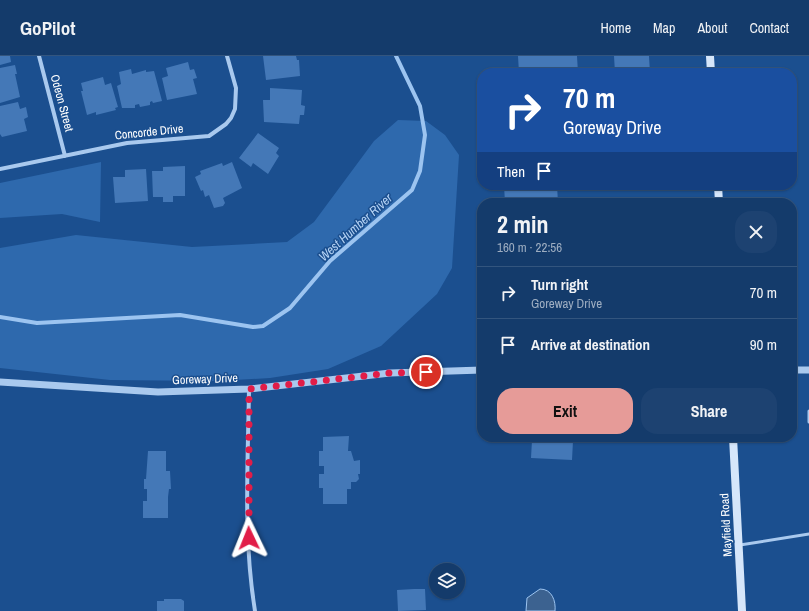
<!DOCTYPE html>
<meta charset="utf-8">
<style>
:root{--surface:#143b6b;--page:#1d4271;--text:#f1f3f6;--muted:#9dadc1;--line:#33557e;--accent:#e69b98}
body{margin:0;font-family:"Archivo Narrow",sans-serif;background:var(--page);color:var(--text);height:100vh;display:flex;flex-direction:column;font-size:15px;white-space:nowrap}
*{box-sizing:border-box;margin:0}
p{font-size:13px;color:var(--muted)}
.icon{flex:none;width:22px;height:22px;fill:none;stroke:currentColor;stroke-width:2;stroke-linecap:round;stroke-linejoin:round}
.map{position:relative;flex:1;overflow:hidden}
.drawer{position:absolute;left:477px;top:142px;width:320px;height:244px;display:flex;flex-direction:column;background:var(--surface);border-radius:16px;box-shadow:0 1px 3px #0004,0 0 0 1px var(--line)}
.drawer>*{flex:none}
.top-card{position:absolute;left:477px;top:12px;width:320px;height:122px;border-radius:16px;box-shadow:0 1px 3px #0004,0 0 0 1px var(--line);background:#1a4fa0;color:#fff;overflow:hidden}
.buttons{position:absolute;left:429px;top:507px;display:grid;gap:8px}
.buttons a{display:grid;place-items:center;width:36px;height:36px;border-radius:50%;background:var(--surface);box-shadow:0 1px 3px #0004,0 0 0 1px var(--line);font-size:20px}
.pin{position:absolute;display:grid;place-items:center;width:34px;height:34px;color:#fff;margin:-17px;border:2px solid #fff;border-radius:50%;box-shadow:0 1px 4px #0007}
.me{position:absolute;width:44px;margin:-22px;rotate:358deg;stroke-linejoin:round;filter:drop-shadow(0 0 3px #0008)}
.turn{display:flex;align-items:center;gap:14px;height:84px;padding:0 20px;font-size:18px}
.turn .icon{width:52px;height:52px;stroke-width:2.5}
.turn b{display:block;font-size:28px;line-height:34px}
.then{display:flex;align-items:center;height:38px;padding:0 20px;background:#0003;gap:8px;font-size:15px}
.round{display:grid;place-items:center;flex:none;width:42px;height:42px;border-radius:16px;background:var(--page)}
.head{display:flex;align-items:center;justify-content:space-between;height:68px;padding:0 20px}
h1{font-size:24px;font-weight:800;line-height:30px}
.action{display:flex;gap:8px;margin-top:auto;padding:8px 20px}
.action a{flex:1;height:46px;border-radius:16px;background:var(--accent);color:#111;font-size:16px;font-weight:800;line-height:46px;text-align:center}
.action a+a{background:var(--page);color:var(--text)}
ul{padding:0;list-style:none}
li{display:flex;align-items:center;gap:12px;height:52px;padding:0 20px;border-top:1px solid var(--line)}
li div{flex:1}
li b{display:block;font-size:15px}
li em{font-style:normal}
header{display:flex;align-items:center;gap:24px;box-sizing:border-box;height:56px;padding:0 20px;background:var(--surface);border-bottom:1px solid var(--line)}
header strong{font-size:19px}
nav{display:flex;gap:22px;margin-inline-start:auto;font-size:14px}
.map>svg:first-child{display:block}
.green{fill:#2e69ad}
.water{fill:#3c6290;stroke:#9cc4f0}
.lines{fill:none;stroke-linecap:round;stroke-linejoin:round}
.stream{stroke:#9cc4f0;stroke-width:4}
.building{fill:#4478b7}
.service{stroke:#a9c9ee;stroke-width:3}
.minor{stroke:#a9c9ee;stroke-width:4}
.tertiary{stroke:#a9c9ee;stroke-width:7}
.secondary{stroke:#d6e6fa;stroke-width:8}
.route{stroke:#e11d48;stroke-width:7;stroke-dasharray:0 12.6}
.labels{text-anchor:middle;stroke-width:3;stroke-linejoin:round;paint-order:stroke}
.street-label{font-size:12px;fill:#fff;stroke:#1b4f8f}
.water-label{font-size:13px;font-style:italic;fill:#b5d3f5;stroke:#1b4f8f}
</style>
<header>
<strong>GoPilot</strong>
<nav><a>Home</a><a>Map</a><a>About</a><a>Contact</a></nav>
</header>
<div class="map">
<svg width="809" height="555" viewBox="0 0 809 555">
<rect width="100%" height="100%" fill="#1b4f8f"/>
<path class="green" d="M398 64 426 65 445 79 459 99 452 212 437 238 381 290 328 313 270 322 217 325 110 324 0 312V192L76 179 192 191 287 186 314 166 374 85Z
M101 106 100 166 62 158 0 162V127Z"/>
<path class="water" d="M540 533C552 533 556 545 555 555H526L527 542Z"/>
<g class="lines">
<path class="stream" d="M0 261 37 267 180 259 253 271 263 270 290 252 330 205 412 134 420 115 425 79 420 50 396 0"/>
</g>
<path class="building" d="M0 0H10L11 6 0 9Z
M263 0H296L297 4H299L300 20 266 24Z
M518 0H577L578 17H519Z
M614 0H649L650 17H615Z
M188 6 190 14 194 13 197 22 193 23 197 38 167 44 162 22 168 20 166 12Z
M15 9 17 18H15L20 41 0 47V12Z
M131 13 132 18 146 14V16L154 15 162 45 153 47 152 45 150 46V49L140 51 139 48 135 49V52H122L117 30 121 28 119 16Z
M103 21 105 29 111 27 118 51 115 52 116 54 96 59V56L87 59 81 35H83L81 27Z
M270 32 302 34 301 49 305 50 304 59H300L299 68 264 66 263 44H270Z
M18 46 20 53 26 51 28 61 24 63 27 75 2 81 0 78V50Z
M258 77 279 92 276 97 279 100 268 118 253 107 251 111 239 102Z
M232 106 242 132 223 142 225 147 223 150 214 152 209 139 205 141 203 134 201 135 195 121 201 118 200 115 222 107 223 110Z
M185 110V140H173V146H163V141H153L152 115H163V111Z
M146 113 148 145 115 147 113 121H125V114Z
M504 129H557L558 147H505Z
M349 380 348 395H351L354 405 360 404V418H358L359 423 356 426H351V433H347V448H323V432H319V418H324V410H319V395H323V381Z
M532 384 573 385 572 404 531 402Z
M148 395H166V415H170L171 433H169L168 441V462H143V445H147V433H144V423H146Z
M414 533H425L426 554 398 555 397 534Z
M164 543H181L184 545V555H157V545H164Z"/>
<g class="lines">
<path class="service" d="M809 355V366
M740 489 809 478"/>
<path class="minor" d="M39 0 65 100
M0 113 127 87 209 80 226 68 231 62 235 53 236 32 227 0
M249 333C248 407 243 482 255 555"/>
<path class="tertiary" d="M792 314H809
M0 326 158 336 249 333 390 317 482 314"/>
<path class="secondary" d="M710 0 711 17
M718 129 719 147
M733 381 742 555"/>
</g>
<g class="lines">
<path class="route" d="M249 482V333L390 317 426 316"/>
</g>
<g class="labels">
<g class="street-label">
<text transform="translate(62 47) rotate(75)" y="4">Odeon Street</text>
<text transform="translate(149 76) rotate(-6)" y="4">Concorde Drive</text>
<text transform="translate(205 323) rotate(-2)" y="4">Goreway Drive</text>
<text transform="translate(726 469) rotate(-93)" y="4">Mayfield Road</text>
</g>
<g class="water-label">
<text transform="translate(355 171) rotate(-42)" y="5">West Humber River</text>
</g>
</g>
</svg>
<div class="buttons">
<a><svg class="icon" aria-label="layers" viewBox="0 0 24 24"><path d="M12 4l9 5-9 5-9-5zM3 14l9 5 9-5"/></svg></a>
</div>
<div class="pin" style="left:426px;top:316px;background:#d93025"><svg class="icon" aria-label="arrive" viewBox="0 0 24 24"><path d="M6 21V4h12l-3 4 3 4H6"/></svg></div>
<svg class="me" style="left:249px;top:482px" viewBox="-20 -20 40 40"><path d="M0-17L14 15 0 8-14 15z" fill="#e11d48" stroke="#fff" stroke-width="4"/></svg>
<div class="top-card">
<div class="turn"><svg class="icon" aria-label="right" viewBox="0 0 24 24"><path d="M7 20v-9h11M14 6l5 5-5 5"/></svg><div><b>70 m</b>Goreway Drive</div></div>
<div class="then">Then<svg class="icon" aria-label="arrive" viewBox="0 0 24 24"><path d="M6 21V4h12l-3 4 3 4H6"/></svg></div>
</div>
<section class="drawer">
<div class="head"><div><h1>2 min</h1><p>160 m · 22:56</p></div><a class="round"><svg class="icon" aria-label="close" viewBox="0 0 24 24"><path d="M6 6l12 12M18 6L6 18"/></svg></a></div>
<ul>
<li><svg class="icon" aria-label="right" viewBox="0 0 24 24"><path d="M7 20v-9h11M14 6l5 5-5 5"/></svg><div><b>Turn right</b><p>Goreway Drive</p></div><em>70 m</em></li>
<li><svg class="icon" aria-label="arrive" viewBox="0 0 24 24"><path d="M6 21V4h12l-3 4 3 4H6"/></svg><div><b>Arrive at destination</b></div><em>90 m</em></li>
</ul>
<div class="action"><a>Exit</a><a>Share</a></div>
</section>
</div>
